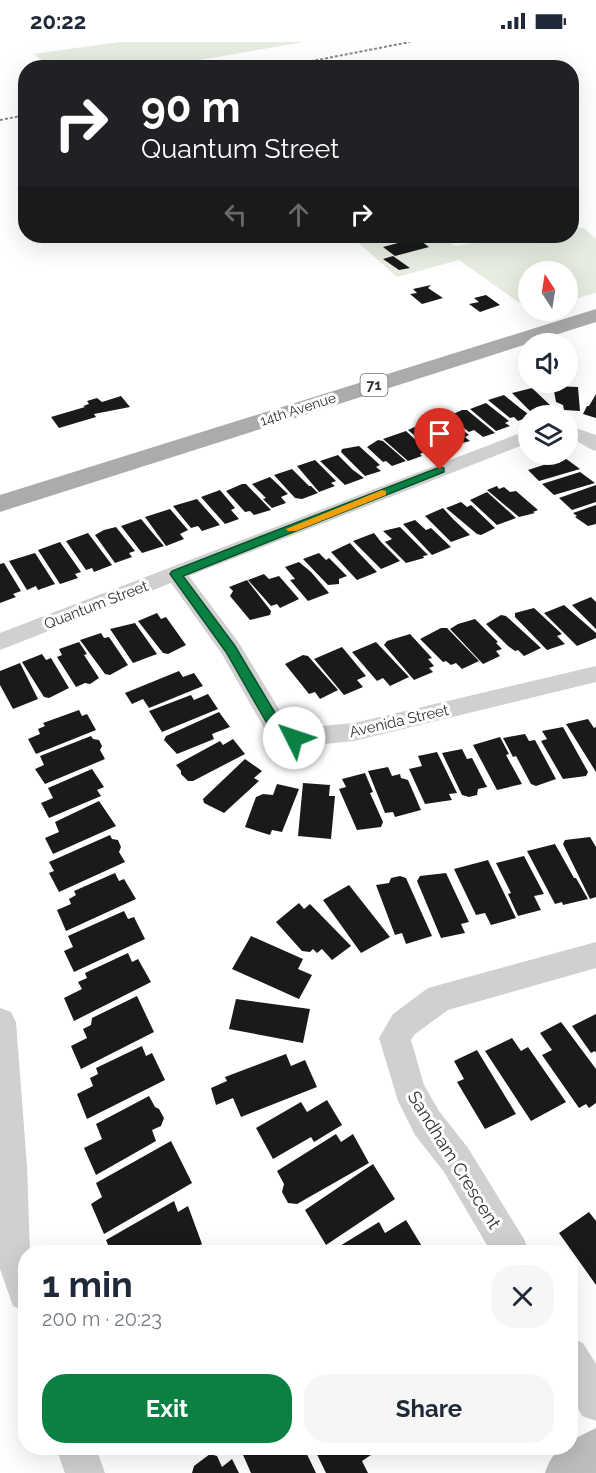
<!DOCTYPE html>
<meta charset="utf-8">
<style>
:root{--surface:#fff;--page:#f6f6f7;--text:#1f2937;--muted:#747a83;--accent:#0b8043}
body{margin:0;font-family:Raleway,sans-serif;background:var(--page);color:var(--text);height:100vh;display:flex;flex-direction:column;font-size:22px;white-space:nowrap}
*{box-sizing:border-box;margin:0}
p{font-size:20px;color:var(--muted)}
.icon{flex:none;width:33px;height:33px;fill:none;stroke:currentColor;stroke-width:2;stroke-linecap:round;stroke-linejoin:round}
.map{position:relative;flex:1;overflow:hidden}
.panel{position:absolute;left:18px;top:1203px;width:560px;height:210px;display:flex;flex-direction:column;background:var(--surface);border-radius:24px;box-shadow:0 6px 24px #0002}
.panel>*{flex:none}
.banner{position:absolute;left:18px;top:18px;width:561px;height:183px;border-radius:24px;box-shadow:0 6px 24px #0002;background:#202124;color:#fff;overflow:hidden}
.needle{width:39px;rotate:348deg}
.buttons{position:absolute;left:518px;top:219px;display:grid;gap:12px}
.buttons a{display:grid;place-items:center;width:60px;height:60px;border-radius:50%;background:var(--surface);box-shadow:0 6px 24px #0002;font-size:30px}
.pin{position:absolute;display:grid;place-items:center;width:51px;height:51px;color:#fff;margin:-62px -26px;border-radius:50% 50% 50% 0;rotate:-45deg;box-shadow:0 0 6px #0007}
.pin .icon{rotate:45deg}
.me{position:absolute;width:66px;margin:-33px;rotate:311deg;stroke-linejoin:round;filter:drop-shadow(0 0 4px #0008)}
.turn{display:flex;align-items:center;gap:21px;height:126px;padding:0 24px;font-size:27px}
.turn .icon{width:78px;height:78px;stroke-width:2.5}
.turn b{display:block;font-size:42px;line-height:51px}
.lanes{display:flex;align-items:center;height:57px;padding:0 24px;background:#0003;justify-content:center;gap:30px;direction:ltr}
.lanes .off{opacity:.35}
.round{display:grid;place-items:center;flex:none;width:63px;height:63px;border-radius:24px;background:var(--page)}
.summary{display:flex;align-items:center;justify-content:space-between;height:102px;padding:0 24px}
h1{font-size:36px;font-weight:700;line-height:45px}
.primary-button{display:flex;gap:12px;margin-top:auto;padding:12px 24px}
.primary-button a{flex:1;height:69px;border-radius:24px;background:var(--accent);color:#fff;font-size:24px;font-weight:700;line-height:69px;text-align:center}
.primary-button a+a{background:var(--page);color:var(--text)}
.status{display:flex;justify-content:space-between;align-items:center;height:42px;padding:0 30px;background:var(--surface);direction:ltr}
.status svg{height:16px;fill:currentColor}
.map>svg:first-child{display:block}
.green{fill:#e6ecdf}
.building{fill:#1a1a1a}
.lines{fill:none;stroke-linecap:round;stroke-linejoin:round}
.street{fill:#d0d0d0;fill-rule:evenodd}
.secondary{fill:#bdbdbd;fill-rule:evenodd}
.primary{fill:#ababab;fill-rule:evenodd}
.rail{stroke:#888;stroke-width:2;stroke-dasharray:3 2;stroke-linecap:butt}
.route{fill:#0b8043;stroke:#07532c;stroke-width:1.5}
.slow{fill:#f59e0b}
.labels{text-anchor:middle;stroke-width:6;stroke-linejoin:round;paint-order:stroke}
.shield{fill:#fff;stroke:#707070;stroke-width:1.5}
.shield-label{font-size:14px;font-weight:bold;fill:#333}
.far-street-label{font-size:14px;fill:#333;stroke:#fff}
.street-label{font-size:15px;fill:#333;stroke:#fff}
.near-street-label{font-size:18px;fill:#333;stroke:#fff}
</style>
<div class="status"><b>20:22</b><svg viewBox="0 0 49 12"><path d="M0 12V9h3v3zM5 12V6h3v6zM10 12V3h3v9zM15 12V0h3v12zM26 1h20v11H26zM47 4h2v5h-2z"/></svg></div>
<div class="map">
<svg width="596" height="1431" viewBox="0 0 596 1431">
<rect width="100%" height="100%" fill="#fff"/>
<path class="green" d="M119 0H304L158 25H49L34 12Z
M572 185 584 186 596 197V251L567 259V230H528V267L459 218 397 235 351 194H438L455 204 518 194H572Z"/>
<path class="building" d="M417 196 429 205 395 214 383 205Z
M393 214 410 226 399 228 383 217Z
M431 243 428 246 443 256 422 262 410 252 417 251 413 247Z
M486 253 500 263 480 270 469 262 479 260 474 256Z
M553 344 578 345 580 369 564 368 563 363 556 360Z
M532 346 551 364 546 365 551 369 534 373 512 351Z
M596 352V376L583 372 587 364H589Z
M504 353 520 366 531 374 518 379 514 375 510 376 488 358Z
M121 354 130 365 94 372 96 375 59 386 51 375 85 365 83 364 89 362 87 359 97 356 102 360Z
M486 361 509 379 505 381 510 384 496 389 470 367Z
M462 368H467L495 391 483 395 474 388 469 390 449 374Z
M446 375 469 393 465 395 470 399 455 403 429 380 436 376Z
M421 382H426L453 405 441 409 432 402 427 404 408 388Z
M406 389 423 405 420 406 424 410 420 412 422 414 408 419 383 397Z
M378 398 383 399 406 419 392 424 386 419 383 420 367 405Z
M359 404 380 423 376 425 381 429 365 434 341 410 342 407Z
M338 413 353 428 364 436 345 443 320 419Z
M565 416 580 427 539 439 528 428Z
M315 418 336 439 331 441 335 444 319 450 297 424Z
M292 427 309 444H311L318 451 302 457 295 456 274 433Z
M580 430 595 441 554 453 542 442Z
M270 435 288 452 281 455 286 461 272 466 263 457 266 456 252 442Z
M242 442H246L271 468 254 473 250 469 245 470 226 449Z
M596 443V460L572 468 559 456Z
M497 444 499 447 504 445 510 450 516 449 538 468 533 470 535 471 519 475 487 448Z
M220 448 235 466 231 468 239 477 225 482 201 455Z
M487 450 516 476 497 483 470 458Z
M197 457 220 483 202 489 198 484 191 486 173 464Z
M461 460 467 465 471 463 495 486 481 493 477 492 446 466Z
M596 463V482L588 484 575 475 577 474 573 471Z
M443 466 453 477 470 493 451 500 425 474Z
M170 467 188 488 180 492 184 497 166 504 145 475Z
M141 477 156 495 164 504 142 511 121 484Z
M415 478 426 488 431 486 451 505 432 513 403 482Z
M116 485 135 509 129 511 132 515 115 521 95 493 104 488Z
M400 485 428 513 423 514 424 516 406 521 385 500 392 497 383 489Z
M88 491 112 523 94 530 92 526 86 528 66 499Z
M374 491 381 500 400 519 381 527 353 499Z
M60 500 81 530 75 532 78 536 60 542 38 508Z
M350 501 357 509 377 530 357 538 331 510Z
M35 511 55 542 38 548 36 544 27 548 9 519Z
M319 511 326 518 329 516 347 534 339 537V542L328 543 303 517Z
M299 520 311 530 329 551 308 559 290 538 295 537 285 525Z
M4 521 21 549 13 552 16 555 0 561V522Z
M264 532 269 537 279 534 299 557 280 566 277 562 271 564 248 538Z
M247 538 271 569 270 573 250 578 230 554 233 549 229 545Z
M591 555 596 560V587L572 563Z
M564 563 596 591V596L577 604 544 571Z
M534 566 562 592 557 594 565 602 547 608 515 575V571Z
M157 571 161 577 166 575 186 603 168 612 163 611 138 579Z
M501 573 506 574 541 606 524 614 518 608 515 609 508 604 486 582Z
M475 577 498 600 496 601 502 607 496 609 500 614 483 622 450 587 458 582Z
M135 581 157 612 133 621 110 587Z
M441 586H447L479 619 462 627 456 621 451 623 446 619 443 620 420 597Z
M101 591 104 596 109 595 128 623 110 633 105 632 80 598Z
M410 592 432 616 428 617 434 624 429 626 433 630 414 638 384 603 387 599Z
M79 600 87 612 84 613 99 636 90 642 85 641 76 645 57 615 62 613 59 607Z
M376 600 409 635 390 644 383 636 377 639 352 610Z
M342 605 366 634 357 638 363 645 344 653 314 617Z
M42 612 46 618 51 616 69 646 49 656 44 655 22 620Z
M303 613 308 614 338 648 320 657 315 650 309 652 285 622Z
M20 621 38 657 13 667 0 643V629Z
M179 629 183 635 194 631 203 644 149 666 143 657 132 662 125 651Z
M208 652 218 667 162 690 149 669 191 653 194 658Z
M79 668 82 674 87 672 96 688 36 712 28 697 40 692 38 687 45 684 43 681Z
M219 670 230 685 212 692 214 697 177 712 164 698 166 694Z
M588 677 594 686 596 685V730L566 682Z
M563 685 588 730 586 734 563 737 541 699 547 697 542 689Z
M525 692 529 699 535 698 556 737 536 744 531 742 516 714 513 715 503 696Z
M91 694 93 697 99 698 102 704 100 708 105 717 45 742 35 727 44 723 40 714Z
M500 695 509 712 506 713 522 742 497 748 473 703Z
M233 697 245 712 193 739H188L181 732V729L176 723 220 699 223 703Z
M462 707 467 717 472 716 487 745 478 747 477 753 469 755 462 753 442 711Z
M437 710 457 751 449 752 452 758 425 762 409 727 422 724 418 714Z
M245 717 262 729 254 736 259 739 224 771 204 761 203 757Z
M388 725 392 734 400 732 401 736 408 738 421 768 395 775 393 770 385 771 368 729Z
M92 727 104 745 97 748 101 754 49 776 41 761 53 756 48 746Z
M365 731 373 750 370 751 383 780 381 785 357 788 339 747 346 745 342 737Z
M303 741 330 743 329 754H335L331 797 298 794Z
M277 742 299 747 282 790 272 788 270 793 245 785 256 755 263 752 273 753Z
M99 759 116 784 53 812 45 796 59 790 55 780Z
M110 793 112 797 118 798 121 805 119 810 125 820 59 850 49 831 54 829 49 820Z
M590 795 596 805V855L590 857 563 802 565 798Z
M555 802 574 836H576L588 857 563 863 562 860 555 862 527 809Z
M524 814 544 852 534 854 541 868 518 874 508 852 511 851 496 821Z
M488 818 516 876 491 883 485 871 476 873 454 827Z
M115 831 119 839 124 837 136 857 66 889 57 868 71 862 69 857 76 853 74 849Z
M446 831 469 880 461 882 465 891 441 896 417 839 420 834Z
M400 834 406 836 432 894 406 902 402 891 395 893 376 843 389 841 391 836Z
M349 843 390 895 361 911 323 858Z
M299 861 304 867 310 862 351 904 332 918 322 907 317 911 313 907 310 910 302 909 276 880Z
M124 869 128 877 134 875 145 897 74 930 64 909 73 905 68 894Z
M251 894 303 917 298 927 312 933 299 957 232 927Z
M128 911 132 920 138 917 151 940 74 979 64 956 82 947 78 940 87 936 85 931Z
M137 954 154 990 81 1027 71 1004 87 996 83 987 91 983 92 976Z
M236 957 310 967 303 1001 229 987Z
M596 972V1011L595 1009 591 1011 572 984Z
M561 980 596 1027V1061L589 1066 586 1062 579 1066 542 1013 552 1008 540 991Z
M512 996 521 1009 528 1005 566 1060 531 1079 485 1009Z
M142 1004 146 1014 152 1011 165 1038 87 1077 77 1052 93 1044 90 1036 98 1032 96 1026Z
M477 1008 516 1072 485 1087 457 1040 464 1037 454 1019Z
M286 1012 291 1024 305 1018 317 1045 241 1075 233 1056 216 1063 211 1046 227 1039 225 1035Z
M149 1054 155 1065 159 1067 164 1076 161 1084 152 1088 156 1099 96 1133 84 1106 102 1097 96 1082Z
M327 1058 342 1083 314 1100 311 1095 273 1117 256 1086 301 1060 307 1070Z
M336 1092 341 1100 353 1092 369 1121 297 1162 288 1161 282 1150 284 1142 277 1129Z
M171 1099 192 1141 104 1192 91 1162 102 1155 96 1141Z
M373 1122 395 1157 326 1203 305 1168Z
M174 1159 178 1170 188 1164 202 1202 187 1210H111L106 1198Z
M589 1170 596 1179V1243L559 1191Z
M406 1178 423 1206 415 1210H330L379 1180 385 1191Z
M240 1406H304L316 1431H251Z
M314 1406H371L374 1411 362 1419 368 1431H326Z
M210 1412 217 1414 222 1425 232 1417 239 1431H192L194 1424Z"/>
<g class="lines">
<path class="street" d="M567 383 596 393V409C585 406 579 398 567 395Z
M528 388V401L189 534 239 601 282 672 299 686 354 681 596 624V640L354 699 294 705 285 703 264 686 222 612 171 541 0 608V591Z
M596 900V926L448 968 415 992 411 998 424 1043 439 1069 468 1106 524 1197 529 1210H491L444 1130 415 1093 398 1059 379 996 393 972 428 946Z
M0 966 11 970 16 980 27 1124 30 1210H26V1269L13 1264 0 1227Z
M570 1295 583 1301 596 1322V1379L582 1374 570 1352Z
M56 1406H96L105 1431H65Z"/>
<path class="secondary" d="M596 1386V1431H545C550 1418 554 1406 570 1406V1399Z"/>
<path class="primary" d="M596 267V280L0 470V453Z"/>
<path class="rail" d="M276 26 410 0
M0 78 26 73"/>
</g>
<path class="route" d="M440 425 444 426V430L183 534 235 604 278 676 301 696 299 700H290L268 683 226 610 170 532 172 529Z"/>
<path class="slow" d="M382 448 386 449V453L296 489H288L286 487Z"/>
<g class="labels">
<rect class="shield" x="360.5" y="332" width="27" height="22" rx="4.5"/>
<g class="shield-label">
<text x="374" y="348">71</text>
</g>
<g class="far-street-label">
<text transform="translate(298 367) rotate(-18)" y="5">14th Avenue</text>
</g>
<g class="street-label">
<text transform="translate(96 563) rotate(-21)" y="5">Quantum Street</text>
<text transform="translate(399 679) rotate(-13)" y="5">Avenida Street</text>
</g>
<g class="near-street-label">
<text transform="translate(454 1118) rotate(58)" y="6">Sandham Crescent</text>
</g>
</g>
</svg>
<div class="buttons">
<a><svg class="needle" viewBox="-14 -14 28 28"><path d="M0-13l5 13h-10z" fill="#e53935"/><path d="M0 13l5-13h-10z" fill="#747a83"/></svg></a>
<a><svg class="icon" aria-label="sound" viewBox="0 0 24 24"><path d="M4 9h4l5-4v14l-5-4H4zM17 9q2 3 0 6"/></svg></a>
<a><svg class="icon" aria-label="layers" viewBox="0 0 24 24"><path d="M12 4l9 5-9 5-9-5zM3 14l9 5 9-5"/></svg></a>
</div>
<div class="pin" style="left:440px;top:428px;background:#d93025"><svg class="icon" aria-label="arrive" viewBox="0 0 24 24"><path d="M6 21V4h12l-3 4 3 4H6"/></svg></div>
<svg class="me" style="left:294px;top:696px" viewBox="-20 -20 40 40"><circle r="19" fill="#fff"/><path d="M0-13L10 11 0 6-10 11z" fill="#0b8043"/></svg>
<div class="banner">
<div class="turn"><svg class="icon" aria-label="right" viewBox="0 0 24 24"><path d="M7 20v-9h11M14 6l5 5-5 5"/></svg><div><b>90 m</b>Quantum Street</div></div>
<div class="lanes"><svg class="icon off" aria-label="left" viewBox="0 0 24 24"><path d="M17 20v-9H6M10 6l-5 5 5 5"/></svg><svg class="icon off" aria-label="ahead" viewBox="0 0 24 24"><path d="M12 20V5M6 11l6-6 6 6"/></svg><svg class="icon" aria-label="right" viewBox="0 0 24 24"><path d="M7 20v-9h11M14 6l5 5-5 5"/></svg></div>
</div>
<section class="panel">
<div class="summary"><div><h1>1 min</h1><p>200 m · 20:23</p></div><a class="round"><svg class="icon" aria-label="close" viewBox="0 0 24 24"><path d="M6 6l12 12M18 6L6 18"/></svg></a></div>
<div class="primary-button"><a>Exit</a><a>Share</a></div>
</section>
</div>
